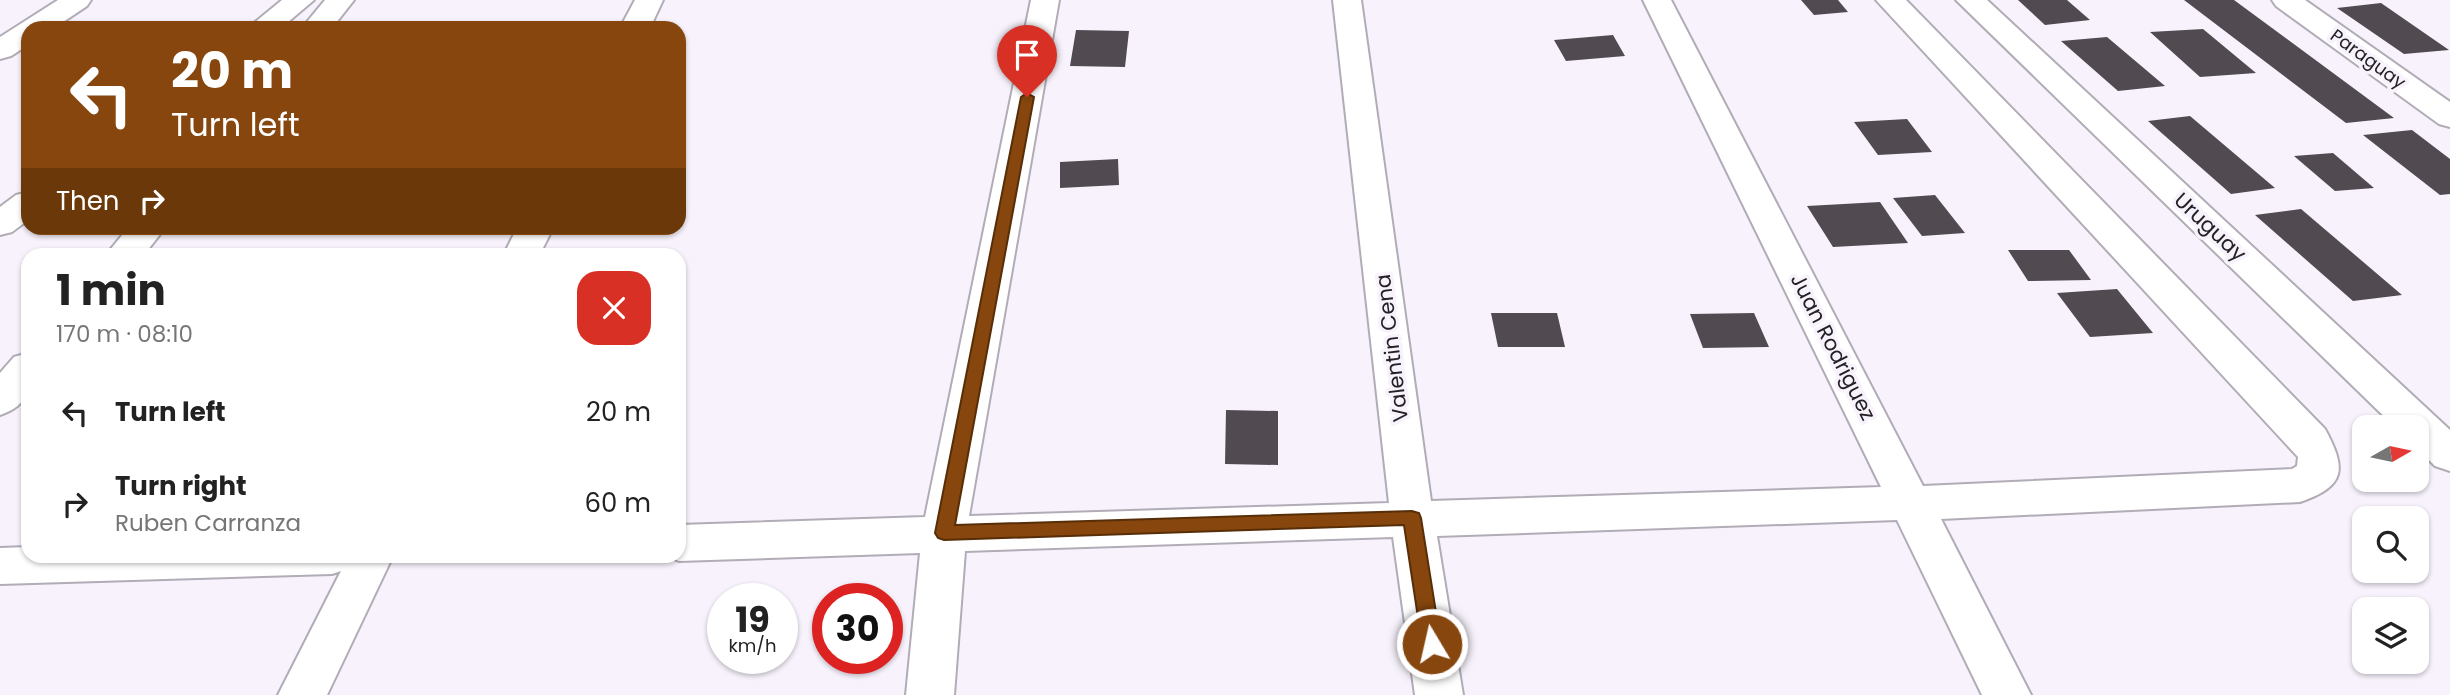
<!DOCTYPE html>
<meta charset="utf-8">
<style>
:root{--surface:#fff;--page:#f6f6f6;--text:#222;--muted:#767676}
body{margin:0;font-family:Poppins,sans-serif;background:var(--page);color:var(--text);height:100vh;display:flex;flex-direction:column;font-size:26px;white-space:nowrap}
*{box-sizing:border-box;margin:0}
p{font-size:23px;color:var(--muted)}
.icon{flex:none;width:38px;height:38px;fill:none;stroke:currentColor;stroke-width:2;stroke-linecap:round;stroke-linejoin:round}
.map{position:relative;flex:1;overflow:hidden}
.side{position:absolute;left:21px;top:248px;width:665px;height:315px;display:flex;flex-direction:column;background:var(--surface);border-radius:21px;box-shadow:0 2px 5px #0004}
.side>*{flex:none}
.guide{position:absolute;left:21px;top:21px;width:665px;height:214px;border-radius:21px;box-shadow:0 2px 5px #0004;background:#86460d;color:#fff;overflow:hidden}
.needle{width:46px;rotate:81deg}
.controls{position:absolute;left:2352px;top:415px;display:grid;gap:14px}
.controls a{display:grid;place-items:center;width:77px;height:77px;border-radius:14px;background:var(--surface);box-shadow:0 2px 5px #0004;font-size:35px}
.speed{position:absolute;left:707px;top:583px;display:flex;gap:14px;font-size:35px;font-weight:700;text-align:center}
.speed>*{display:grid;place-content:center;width:91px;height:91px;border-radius:50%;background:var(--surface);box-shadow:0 2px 5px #0004;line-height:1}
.speed small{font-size:18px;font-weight:400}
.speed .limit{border:10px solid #d22;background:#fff;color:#111}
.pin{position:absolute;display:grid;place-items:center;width:60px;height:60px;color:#fff;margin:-72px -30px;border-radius:50% 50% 50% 0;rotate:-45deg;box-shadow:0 0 7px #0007}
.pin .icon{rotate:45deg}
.me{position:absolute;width:77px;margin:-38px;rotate:351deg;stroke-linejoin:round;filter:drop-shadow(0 0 5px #0008)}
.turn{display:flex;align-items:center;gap:24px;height:147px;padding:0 35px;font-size:32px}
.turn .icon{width:91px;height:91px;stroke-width:2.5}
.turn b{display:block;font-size:49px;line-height:60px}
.then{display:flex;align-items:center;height:66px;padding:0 35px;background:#0003;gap:14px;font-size:26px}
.round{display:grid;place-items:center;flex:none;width:74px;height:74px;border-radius:21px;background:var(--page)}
.overview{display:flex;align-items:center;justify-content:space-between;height:119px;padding:0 35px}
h1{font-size:42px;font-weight:700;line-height:52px}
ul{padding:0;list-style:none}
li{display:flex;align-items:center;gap:21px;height:91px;padding:0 35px}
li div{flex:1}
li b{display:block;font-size:26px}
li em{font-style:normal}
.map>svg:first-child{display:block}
.building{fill:#514a51}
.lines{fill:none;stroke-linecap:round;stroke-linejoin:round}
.minor-casing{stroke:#b1acb6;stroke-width:4}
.minor{fill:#fff;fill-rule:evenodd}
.route{fill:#86460d;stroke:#572e08;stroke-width:2}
.labels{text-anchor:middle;stroke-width:7;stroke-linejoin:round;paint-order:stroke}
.far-street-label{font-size:18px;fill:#232125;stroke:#f7f2fc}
.street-label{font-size:21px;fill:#232125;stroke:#f7f2fc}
</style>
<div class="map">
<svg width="2450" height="695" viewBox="0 0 2450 695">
<rect width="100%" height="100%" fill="#f7f2fc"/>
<path class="building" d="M1801 0H1838L1848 12 1814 15Z
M2018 0H2067L2090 20 2045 25Z
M2184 0H2234L2394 118 2346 123Z
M2381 3 2449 50 2404 54 2337 8Z
M2203 29 2256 73 2200 77 2150 32Z
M1076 30 1129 31 1125 67 1070 66Z
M1613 35 1625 56 1566 61 1554 40Z
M2107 37 2165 86 2118 91 2061 41Z
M2190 116 2275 188 2231 194 2148 121Z
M1907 119 1932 152 1878 155 1854 122Z
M2412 130 2450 159V194L2440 195 2363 135Z
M2333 153 2374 188 2335 191 2294 156Z
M1118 159 1119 185 1060 188V162Z
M1935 195 1965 233 1922 236 1893 198Z
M1880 202 1908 243 1833 247 1807 206Z
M2301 209 2402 295 2353 301 2255 215Z
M2008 250H2069L2091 280 2028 281Z
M2117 289 2153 333 2090 337 2057 293Z
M1491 313H1557L1565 347H1498Z
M1754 313 1769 347 1703 348 1690 314Z
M1226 410 1278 411V465L1225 464Z"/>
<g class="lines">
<defs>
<path id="minor" d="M58 0H91L87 6 54 28H28V45L11 56 0 59V37Z
M282 0H314L281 28H248Z
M325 0H354L332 28H302Z
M635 0H663L650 28H620Z
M1031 0H1059L969 516 1389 503 1333 0H1361L1431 501 1881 487 1643 0H1671L1923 486 2292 469 2297 466 2298 457 1876 0H1906L2325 429C2346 468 2347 486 2300 502L1941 519 2031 695H1982L1897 520 1437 536 1463 695H1415L1393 537 965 551 954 695H906L920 553 679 561 666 556H679V525L925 517Z
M1956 0H1987L2450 430V471L2435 466 2417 448V427H2395Z
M2272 0H2305L2450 102V127L2439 124 2276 6Z
M28 192V220L12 232 0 235V207L16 195Z
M128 228H165L143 256H105Z
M517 228H553L539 256H503Z
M28 353C28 383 34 404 0 415V373L14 357Z
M28 547V556H393L327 695H278L341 571 332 574 0 584V548Z"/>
</defs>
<use href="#minor" class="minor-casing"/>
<use href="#minor" class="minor"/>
</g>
<path class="route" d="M1027 93 1034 97 955 525 1412 511 1419 513 1421 518 1441 644 1438 650 1432 653 1425 650 1422 644 1404 525 944 540 938 538 935 533 1021 97Z"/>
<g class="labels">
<g class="far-street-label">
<text transform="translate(2368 59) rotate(36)" y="6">Paraguay</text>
</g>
<g class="street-label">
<text transform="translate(2210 227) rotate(43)" y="7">Uruguay</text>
<text transform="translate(1833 347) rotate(63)" y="7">Juan Rodriguez</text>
<text transform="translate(1392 348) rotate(-97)" y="7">Valentin Cena</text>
</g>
</g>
</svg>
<div class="controls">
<a><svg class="needle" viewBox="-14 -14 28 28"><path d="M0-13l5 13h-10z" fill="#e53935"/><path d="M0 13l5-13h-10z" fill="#767676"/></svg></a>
<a><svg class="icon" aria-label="search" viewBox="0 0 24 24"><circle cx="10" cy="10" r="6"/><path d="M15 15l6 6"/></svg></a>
<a><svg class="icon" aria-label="layers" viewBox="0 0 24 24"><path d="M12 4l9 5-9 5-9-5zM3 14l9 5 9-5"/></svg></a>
</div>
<div class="speed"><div>19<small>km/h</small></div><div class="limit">30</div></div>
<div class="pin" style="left:1027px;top:97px;background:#d93025"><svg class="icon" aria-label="arrive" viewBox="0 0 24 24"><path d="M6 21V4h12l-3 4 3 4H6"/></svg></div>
<svg class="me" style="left:1432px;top:644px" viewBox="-20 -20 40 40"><circle r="17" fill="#86460d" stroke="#fff" stroke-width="3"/><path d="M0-11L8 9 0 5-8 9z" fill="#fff"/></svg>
<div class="guide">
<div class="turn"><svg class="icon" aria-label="left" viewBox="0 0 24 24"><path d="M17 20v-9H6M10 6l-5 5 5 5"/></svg><div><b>20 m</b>Turn left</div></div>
<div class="then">Then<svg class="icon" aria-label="right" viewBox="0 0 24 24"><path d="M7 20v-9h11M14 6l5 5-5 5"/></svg></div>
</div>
<section class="side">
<div class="overview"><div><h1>1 min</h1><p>170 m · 08:10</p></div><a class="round" style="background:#d93025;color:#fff"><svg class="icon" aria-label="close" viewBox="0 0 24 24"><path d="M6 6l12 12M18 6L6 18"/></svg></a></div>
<ul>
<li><svg class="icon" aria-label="left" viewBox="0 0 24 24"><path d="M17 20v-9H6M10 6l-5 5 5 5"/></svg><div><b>Turn left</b></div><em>20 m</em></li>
<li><svg class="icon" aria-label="right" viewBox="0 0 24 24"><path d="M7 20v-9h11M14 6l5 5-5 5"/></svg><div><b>Turn right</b><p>Ruben Carranza</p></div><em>60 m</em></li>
</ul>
</section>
</div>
